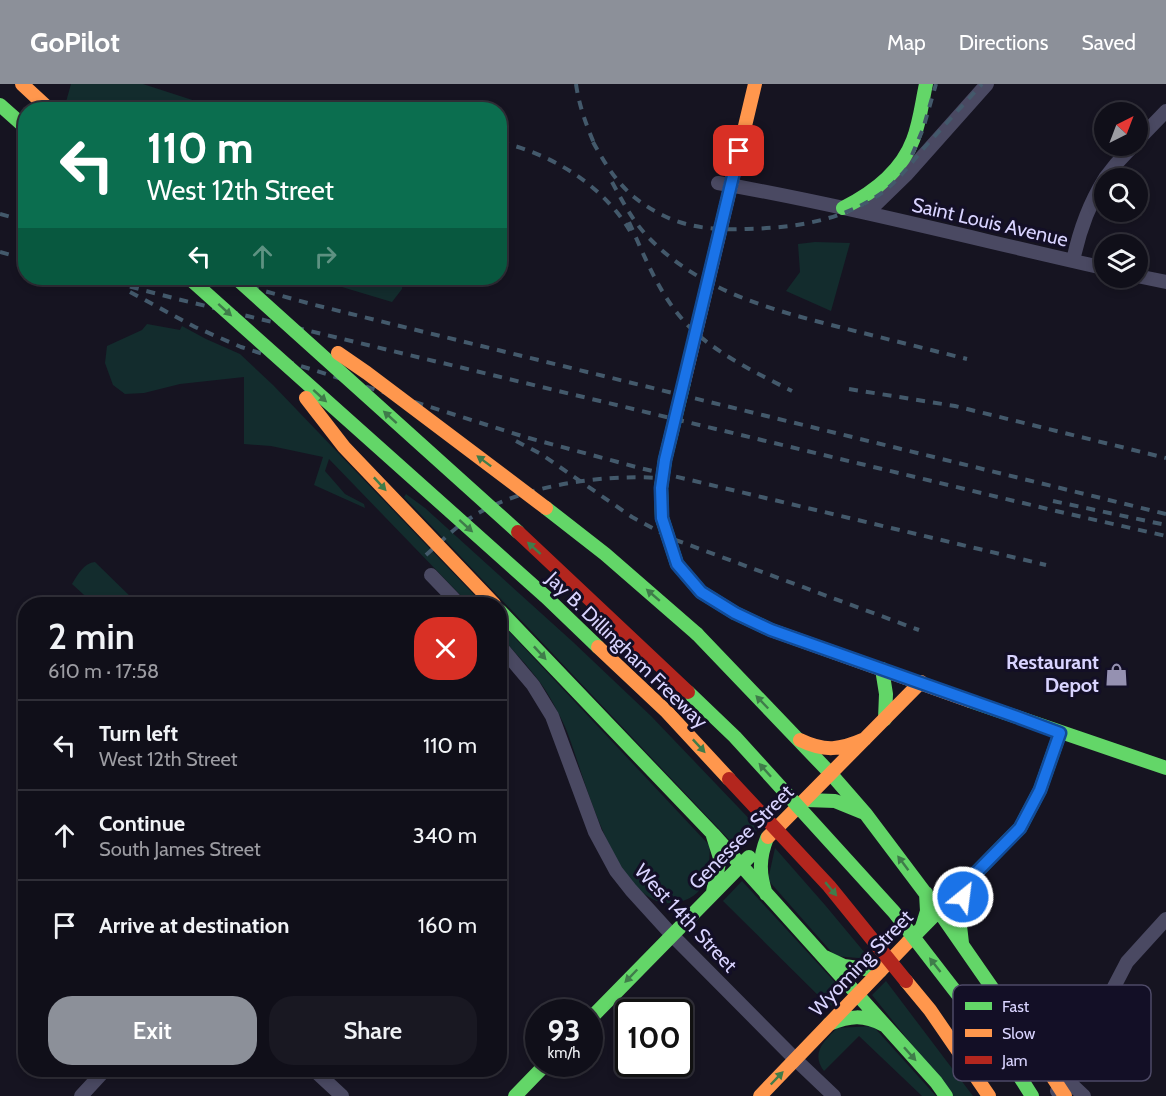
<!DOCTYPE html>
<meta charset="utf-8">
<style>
:root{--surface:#100f19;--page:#191822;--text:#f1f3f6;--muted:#9c9ca2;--line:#302f38;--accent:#8c9099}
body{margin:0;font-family:Cabin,sans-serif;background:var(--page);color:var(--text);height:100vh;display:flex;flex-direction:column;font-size:22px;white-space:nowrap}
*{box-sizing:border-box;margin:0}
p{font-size:20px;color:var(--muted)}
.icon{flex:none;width:33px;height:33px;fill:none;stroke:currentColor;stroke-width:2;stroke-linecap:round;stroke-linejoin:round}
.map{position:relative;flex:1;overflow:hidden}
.details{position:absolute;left:18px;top:513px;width:489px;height:480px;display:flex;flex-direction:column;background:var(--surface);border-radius:24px;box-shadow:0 3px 9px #0003,0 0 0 2px var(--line)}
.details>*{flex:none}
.guide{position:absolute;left:18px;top:18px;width:489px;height:183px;border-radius:24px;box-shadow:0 3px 9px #0003,0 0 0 2px var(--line);background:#0b6e4f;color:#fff;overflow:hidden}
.needle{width:39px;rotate:42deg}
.controls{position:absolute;left:1094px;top:18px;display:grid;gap:12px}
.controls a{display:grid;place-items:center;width:54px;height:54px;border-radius:50%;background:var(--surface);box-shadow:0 3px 9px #0003,0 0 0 2px var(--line);font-size:30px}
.speed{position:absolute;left:525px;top:915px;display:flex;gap:12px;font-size:30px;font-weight:700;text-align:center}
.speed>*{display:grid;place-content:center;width:78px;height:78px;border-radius:50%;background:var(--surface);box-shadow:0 3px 9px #0003,0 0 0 2px var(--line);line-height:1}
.speed small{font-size:15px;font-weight:400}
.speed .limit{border:3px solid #111;border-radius:9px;background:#fff;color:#111}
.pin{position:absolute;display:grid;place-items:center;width:51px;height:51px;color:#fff;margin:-26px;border-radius:12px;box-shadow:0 3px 9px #0006}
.me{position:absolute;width:66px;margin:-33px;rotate:29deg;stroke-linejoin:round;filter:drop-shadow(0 0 4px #0008)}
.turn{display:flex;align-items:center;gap:21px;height:126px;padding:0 30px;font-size:27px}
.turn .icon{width:78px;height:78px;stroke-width:2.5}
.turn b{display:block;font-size:42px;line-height:51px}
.lanes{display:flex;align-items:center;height:57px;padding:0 30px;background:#0003;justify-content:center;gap:30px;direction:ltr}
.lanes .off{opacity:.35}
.round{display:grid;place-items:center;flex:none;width:63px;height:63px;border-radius:24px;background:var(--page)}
.headline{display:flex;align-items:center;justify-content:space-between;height:102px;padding:0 30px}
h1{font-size:36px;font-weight:600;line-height:45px}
.cta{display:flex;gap:12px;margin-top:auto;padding:12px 30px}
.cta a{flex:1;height:69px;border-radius:24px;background:var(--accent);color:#fff;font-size:24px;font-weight:600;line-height:69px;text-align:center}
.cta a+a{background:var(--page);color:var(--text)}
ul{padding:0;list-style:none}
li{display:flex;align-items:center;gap:18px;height:90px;padding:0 30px;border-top:2px solid var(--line)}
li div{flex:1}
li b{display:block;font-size:22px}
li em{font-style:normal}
header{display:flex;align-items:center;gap:36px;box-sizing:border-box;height:84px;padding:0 30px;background:var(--accent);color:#fff}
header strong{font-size:28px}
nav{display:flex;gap:33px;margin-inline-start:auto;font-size:21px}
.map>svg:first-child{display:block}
.green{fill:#132c2d}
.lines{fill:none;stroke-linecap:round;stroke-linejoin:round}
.street{stroke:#4a4962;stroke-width:14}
.fast{stroke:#63d668;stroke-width:14}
.slow{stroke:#ff974d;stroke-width:14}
.rail{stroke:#43596b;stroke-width:4;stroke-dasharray:9 8;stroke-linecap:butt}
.fast-bridge{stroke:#63d668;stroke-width:14}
.slow-bridge{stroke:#ff974d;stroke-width:14}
.jam-bridge{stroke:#b3261e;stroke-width:14}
.oneway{fill:#3f7c4a}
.route-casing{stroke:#114b97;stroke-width:15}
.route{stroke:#1a73e8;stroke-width:10}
.labels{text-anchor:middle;stroke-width:6;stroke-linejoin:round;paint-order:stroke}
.street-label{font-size:20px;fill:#d9d4ff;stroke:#130f26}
.poi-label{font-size:20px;font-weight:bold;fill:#d9d4ff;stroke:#130f26;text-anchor:end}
.key{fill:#130f26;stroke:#4e4a67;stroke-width:1.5}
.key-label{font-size:16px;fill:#d9d4ff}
</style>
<header>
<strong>GoPilot</strong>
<nav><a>Map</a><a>Directions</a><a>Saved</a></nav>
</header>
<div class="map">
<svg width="1166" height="1012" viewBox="0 0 1166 1012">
<rect width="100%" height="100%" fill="#161421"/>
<path class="green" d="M71 0H143L220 25H64Z
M815 158 850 159 831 227 786 207 800 188 798 160Z
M312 194H402L403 195 402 205 392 218Z
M147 240 180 246 182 242 206 255 240 270 273 301 483 520H469L329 375 325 387 345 410 364 420 365 424 314 401 323 373 271 362 244 360V293L180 300 144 309 125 310 113 301 105 279 107 262 142 246Z
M406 410 425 424 573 558 651 632 759 745 739 766 404 413Z
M95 478 138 520H94L72 500C78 490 84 479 95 478Z
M500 538 710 762C709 775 710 792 703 802 695 813 685 818 672 819 615 824 583 686 566 645 561 634 555 622 549 612 536 590 517 571 500 552Z
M775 764 825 821 870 875 835 872 768 796Z
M742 797 844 908 830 923 723 817Z
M886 897 973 1012H953L872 911Z
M873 942 936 1012H922L859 952 824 987C810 968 825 957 837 944Z"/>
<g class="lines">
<path class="street" d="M1137 57 1166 27
M1105 94 1116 80 1133 62
M718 99C848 122 975 155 1104 184
M867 129 906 91 987 0
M1073 177C1079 148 1088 122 1104 96
M1137 192 1166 198
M431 491 459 520
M500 562 533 601 552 632 595 748 616 787 631 806 671 850 795 975 834 1012
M314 986 342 1012
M1066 995 1084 1012
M1057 1007 1066 995 1127 878 1166 835
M81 1012 105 986"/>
<path class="fast" d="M0 21 26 44
M843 124C873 109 901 88 913 56 920 38 922 18 926 0
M500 527 713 750 936 998 946 1012
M697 550 831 690 865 729 938 826 1029 957
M882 585 886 610 885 635
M970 617 1166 684
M806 716 835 717 862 728
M713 752 720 774 713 808
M766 810C759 790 759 774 767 754
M922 843 927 827 926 809
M908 858 1020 744 1040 706 1060 649
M962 859 959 833 965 800
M825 873 844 882 880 887
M590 935 749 773
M829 940C850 932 863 930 884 941
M515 1012 546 980"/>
<path class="slow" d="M22 0 50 26
M771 546 970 617
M800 656C825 668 840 666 865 655
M768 753 921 598
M760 1012 908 858"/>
<path class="rail" d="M576 0C579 22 587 43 596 64
M500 58C551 70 602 100 630 147
M593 58C604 78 616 98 634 113 649 125 667 135 686 140 705 145 725 146 745 145 794 144 843 137 883 108 899 96 911 79 924 64 943 43 963 21 982 0
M912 71 923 45 936 0
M612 98C623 118 633 138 650 155 703 209 776 227 847 245 887 255 927 265 967 275
M0 130 26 137
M629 138C644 171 658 208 683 236 709 266 756 289 792 307
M0 168 26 175
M97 194 177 215 1056 427 1166 452
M217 194 315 221 408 244 1166 430
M130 208 195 243 241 263 525 353 640 384 1046 481
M849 305 955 322 1166 374
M516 357 541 370 632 433 673 455 919 546
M1053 417 1166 441
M426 471C441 458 455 443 472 433 520 402 602 390 658 394"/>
<path class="fast-bridge" d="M189 194 546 513 598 563
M236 194 518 448
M684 298 665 376 661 404 662 434 677 480 701 508 735 529 771 546
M546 424 605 470 697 550
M688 608 735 653 894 828 1013 982 1032 1012"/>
<path class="slow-bridge" d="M338 269 367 289 546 424
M684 298 755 0
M306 314 344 363 494 520
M598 563 667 628 729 695
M906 897 930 926 989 1012
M1029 957 1065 1012"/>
<path class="jam-bridge" d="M518 448 688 608
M729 695 829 802 906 897"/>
</g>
<defs><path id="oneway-solid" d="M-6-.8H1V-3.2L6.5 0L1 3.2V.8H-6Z" transform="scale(1.5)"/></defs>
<g class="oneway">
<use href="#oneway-solid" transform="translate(225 226) rotate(42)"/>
<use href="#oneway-solid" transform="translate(320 312) rotate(42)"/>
<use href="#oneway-solid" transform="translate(390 333) rotate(-138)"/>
<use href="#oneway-solid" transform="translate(484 377) rotate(-143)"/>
<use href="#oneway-solid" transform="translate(380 400) rotate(47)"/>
<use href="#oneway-solid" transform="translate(466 442) rotate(42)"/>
<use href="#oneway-solid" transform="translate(534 464) rotate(-138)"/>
<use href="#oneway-solid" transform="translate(653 511) rotate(-139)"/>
<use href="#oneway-solid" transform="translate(540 569) rotate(47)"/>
<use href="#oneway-solid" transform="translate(762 618) rotate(-134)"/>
<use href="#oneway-solid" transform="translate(699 662) rotate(47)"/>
<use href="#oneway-solid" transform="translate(765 686) rotate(-132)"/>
<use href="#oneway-solid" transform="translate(903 779) rotate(-127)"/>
<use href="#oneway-solid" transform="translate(831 805) rotate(50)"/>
<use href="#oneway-solid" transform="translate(935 881) rotate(-128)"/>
<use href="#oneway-solid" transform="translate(631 892) rotate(134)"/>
<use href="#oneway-solid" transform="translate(910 970) rotate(48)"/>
<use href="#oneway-solid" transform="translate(777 994) rotate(-46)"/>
</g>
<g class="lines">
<defs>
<path id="route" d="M739 67 665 376 661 404 662 434 677 480 701 508 735 529 771 546 1017 633 1060 649 1040 706 1020 744 965 800 963 813"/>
</defs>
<use href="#route" class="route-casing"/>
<use href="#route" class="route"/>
</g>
<defs>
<symbol id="shop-bare" viewBox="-9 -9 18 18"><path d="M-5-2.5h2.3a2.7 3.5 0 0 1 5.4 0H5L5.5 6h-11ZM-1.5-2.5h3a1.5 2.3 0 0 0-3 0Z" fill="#9591b1" stroke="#130f26" stroke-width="2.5" paint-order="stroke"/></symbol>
</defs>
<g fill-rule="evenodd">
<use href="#shop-bare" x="1100" y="574" width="33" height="33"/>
</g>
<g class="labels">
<g class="street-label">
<text transform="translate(990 138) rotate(13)" y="7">Saint Louis Avenue</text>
<text transform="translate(627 566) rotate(44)" y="7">Jay B. Dillingham Freeway</text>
<text transform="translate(741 753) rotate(-45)" y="7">Genessee Street</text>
<text transform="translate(686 834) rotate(47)" y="7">West 14th Street</text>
<text transform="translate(861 879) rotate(-46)" y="7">Wyoming Street</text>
</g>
<g class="poi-label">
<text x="1099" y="585">Restaurant<tspan x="1099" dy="23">Depot</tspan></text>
</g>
</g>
<rect x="953" y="901" width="198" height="96" rx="9" class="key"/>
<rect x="965" y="918" width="27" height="8" fill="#63d668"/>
<rect x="965" y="945" width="27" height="8" fill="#ff974d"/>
<rect x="965" y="972" width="27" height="8" fill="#b3261e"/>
<g class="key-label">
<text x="1002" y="928">Fast</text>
<text x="1002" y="955">Slow</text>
<text x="1002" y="982">Jam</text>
</g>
</svg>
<div class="controls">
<a><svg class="needle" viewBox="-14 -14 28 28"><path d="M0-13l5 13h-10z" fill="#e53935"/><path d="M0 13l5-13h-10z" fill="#9c9ca2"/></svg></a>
<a><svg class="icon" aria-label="search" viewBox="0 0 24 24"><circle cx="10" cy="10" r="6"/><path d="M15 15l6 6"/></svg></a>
<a><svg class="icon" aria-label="layers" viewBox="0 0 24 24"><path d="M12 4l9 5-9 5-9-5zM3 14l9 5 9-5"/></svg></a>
</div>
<div class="speed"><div>93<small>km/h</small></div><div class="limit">100</div></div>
<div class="pin" style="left:739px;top:67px;background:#d93025"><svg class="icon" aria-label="arrive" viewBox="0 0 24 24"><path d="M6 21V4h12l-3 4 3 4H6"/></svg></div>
<svg class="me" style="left:963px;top:813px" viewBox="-20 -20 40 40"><circle r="17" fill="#1a73e8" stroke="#fff" stroke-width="3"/><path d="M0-11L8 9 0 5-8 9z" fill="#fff"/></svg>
<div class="guide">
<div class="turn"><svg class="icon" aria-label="left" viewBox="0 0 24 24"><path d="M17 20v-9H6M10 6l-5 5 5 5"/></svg><div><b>110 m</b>West 12th Street</div></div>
<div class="lanes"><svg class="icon" aria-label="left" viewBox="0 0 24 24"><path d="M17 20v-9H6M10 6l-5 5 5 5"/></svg><svg class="icon off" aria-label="ahead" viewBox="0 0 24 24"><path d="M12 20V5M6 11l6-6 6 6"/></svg><svg class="icon off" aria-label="right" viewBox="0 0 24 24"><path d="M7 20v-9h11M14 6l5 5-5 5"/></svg></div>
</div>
<section class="details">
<div class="headline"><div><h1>2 min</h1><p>610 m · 17:58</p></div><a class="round" style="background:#d93025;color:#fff"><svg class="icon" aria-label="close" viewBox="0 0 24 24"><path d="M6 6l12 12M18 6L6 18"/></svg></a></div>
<ul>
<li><svg class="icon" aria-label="left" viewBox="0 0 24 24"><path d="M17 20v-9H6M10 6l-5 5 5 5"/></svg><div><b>Turn left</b><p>West 12th Street</p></div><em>110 m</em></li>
<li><svg class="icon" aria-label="ahead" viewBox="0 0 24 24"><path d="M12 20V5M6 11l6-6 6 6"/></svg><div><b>Continue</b><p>South James Street</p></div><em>340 m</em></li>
<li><svg class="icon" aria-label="arrive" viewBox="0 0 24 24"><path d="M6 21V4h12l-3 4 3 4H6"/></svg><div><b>Arrive at destination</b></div><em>160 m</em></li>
</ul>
<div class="cta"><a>Exit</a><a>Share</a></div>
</section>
</div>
